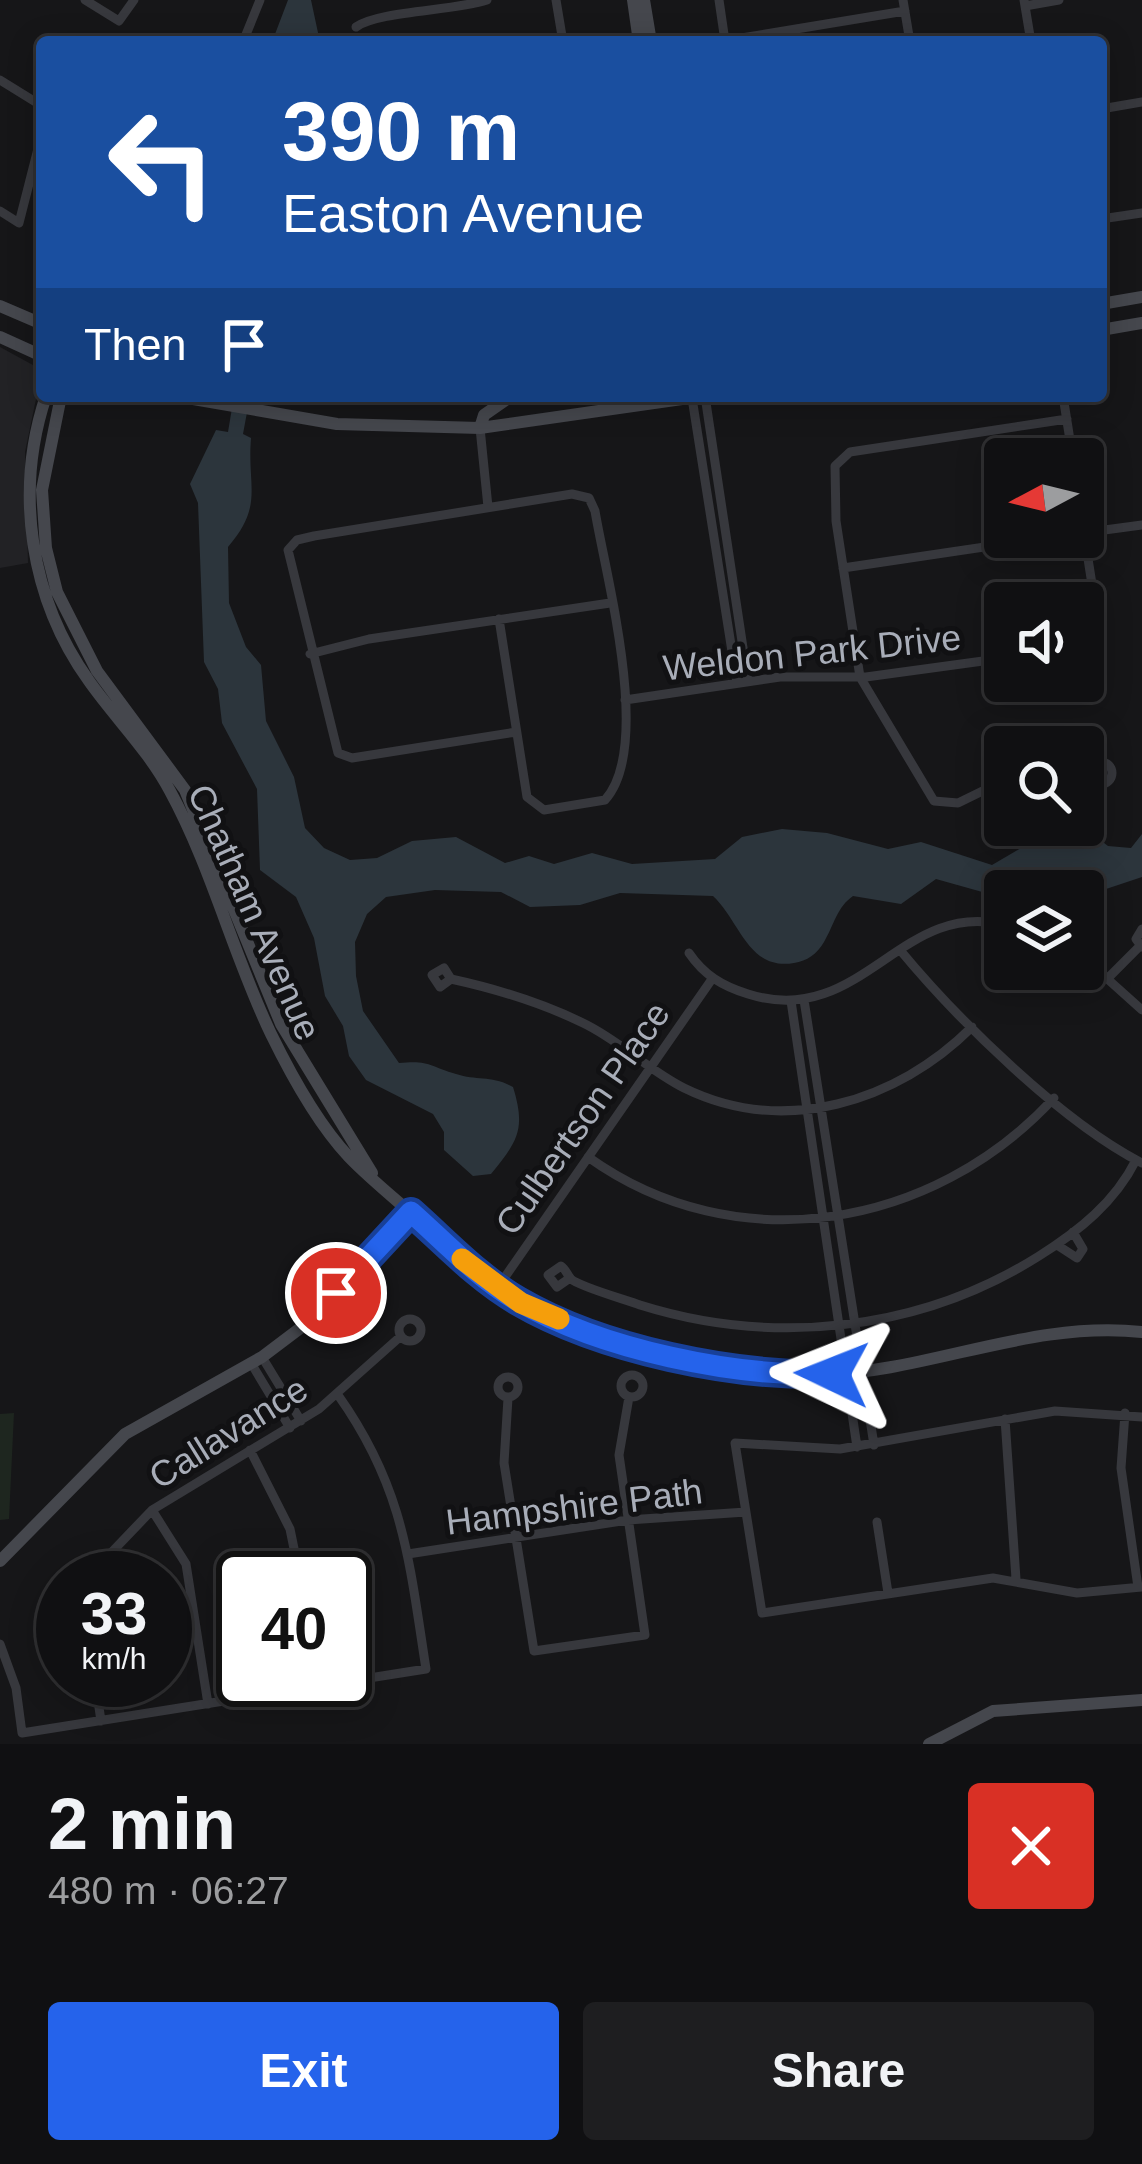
<!DOCTYPE html>
<meta charset="utf-8">
<style>
:root{--surface:#101012;--page:#1e1e20;--text:#f1f3f6;--muted:#9c9d9f;--line:#303032;--accent:#2563eb}
body{margin:0;font-family:Arial,sans-serif;background:var(--page);color:var(--text);height:100vh;display:flex;flex-direction:column;font-size:45px;white-space:nowrap}
*{box-sizing:border-box;margin:0}
p{font-size:39px;color:var(--muted)}
.icon{flex:none;width:66px;height:66px;fill:none;stroke:currentColor;stroke-width:2;stroke-linecap:round;stroke-linejoin:round}
.map{position:relative;height:1744px;overflow:hidden}
.side{display:flex;flex-direction:column;background:var(--surface);flex:1}
.side>*{flex:none}
.banner{position:absolute;left:36px;top:36px;width:1071px;height:366px;border-radius:12px;box-shadow:0 6px 30px #0003,0 0 0 3px var(--line);background:#1a4fa0;color:#fff;overflow:hidden}
.needle{width:78px;rotate:263deg}
.controls{position:absolute;left:984px;top:438px;display:grid;gap:24px}
.controls a{display:grid;place-items:center;width:120px;height:120px;border-radius:12px;background:var(--surface);box-shadow:0 6px 30px #0003,0 0 0 3px var(--line);font-size:60px}
.speed{position:absolute;left:36px;top:1551px;display:flex;gap:24px;font-size:60px;font-weight:700;text-align:center}
.speed>*{display:grid;place-content:center;width:156px;height:156px;border-radius:50%;background:var(--surface);box-shadow:0 6px 30px #0003,0 0 0 3px var(--line);line-height:1}
.speed small{font-size:30px;font-weight:400}
.speed .limit{border:6px solid #111;border-radius:18px;background:#fff;color:#111}
.pin{position:absolute;display:grid;place-items:center;width:102px;height:102px;color:#fff;margin:-51px;border:6px solid #fff;border-radius:50%;box-shadow:0 3px 12px #0007}
.me{position:absolute;width:132px;margin:-66px;rotate:272deg;stroke-linejoin:round;filter:drop-shadow(0 0 9px #0008)}
.turn{display:flex;align-items:center;gap:42px;height:252px;padding:0 48px;font-size:54px}
.turn .icon{width:156px;height:156px;stroke-width:2.5}
.turn b{display:block;font-size:84px;line-height:102px}
.then{display:flex;align-items:center;height:114px;padding:0 48px;background:#0003;gap:24px;font-size:45px}
.round{display:grid;place-items:center;flex:none;width:126px;height:126px;border-radius:12px;background:var(--page)}
.head{display:flex;align-items:center;justify-content:space-between;height:204px;padding:0 48px}
h1{font-size:72px;font-weight:600;line-height:90px}
.cta{display:flex;gap:24px;margin-top:auto;padding:24px 48px}
.cta a{flex:1;height:138px;border-radius:12px;background:var(--accent);color:#fff;font-size:48px;font-weight:600;line-height:138px;text-align:center}
.cta a+a{background:var(--page);color:var(--text)}
.map>svg:first-child{display:block}
.built{fill:#222225}
.green{fill:#1e261f}
.water{fill:#2c353c}
.lines{fill:none;stroke-linecap:round;stroke-linejoin:round}
.street{stroke:#37383d;stroke-width:9}
.secondary{stroke:#45474d;stroke-width:12}
.route-casing{stroke:#184099;stroke-width:30}
.route{stroke:#2563eb;stroke-width:21}
.slow{stroke:#f59e0b;stroke-width:21}
.labels{text-anchor:middle;stroke-width:10;stroke-linejoin:round;paint-order:stroke}
.street-label{font-size:36px;fill:#a8adb8;stroke:#111113}
</style>
<div class="map">
<svg width="1142" height="1744" viewBox="0 0 1142 1744">
<rect width="100%" height="100%" fill="#161618"/>
<path class="built" d="M0 347 42 370 25 452 28 563 0 568Z"/>
<path class="green" d="M14 1413 9 1519 0 1520V1414Z"/>
<path class="water" d="M288 0H311L320 42H272Z
M234 396H250L243 434 251 438C247 488 264 505 228 547L229 603 246 647 261 665 266 721 294 777 305 828 324 848 350 860 377 858 412 841 456 837 505 863 529 856 554 864 592 853 632 864 715 859 742 837 782 829 827 833 888 849 921 842 992 865 1021 848 1086 829 1108 846 1131 848 1142 834V877L1106 889 1072 873 993 895 936 879 901 904 853 896C837 907 834 925 824 942 817 954 807 961 794 963 748 971 740 921 713 896L620 893 580 905 530 907 501 892 435 890 386 897 367 914 355 942 356 976 363 1011 399 1063C430 1060 429 1066 456 1074 477 1081 492 1075 513 1087 526 1129 518 1141 491 1174L473 1176 444 1150V1132L433 1114 366 1080 349 1056 343 1026 325 996 314 938 296 897 260 870 257 789 222 723 218 689 204 662 198 503 190 484 216 430 228 432Z"/>
<g class="lines">
<path class="street" d="M85 0 119 21 134 0
M556 0 563 42
M719 0 725 41
M903 0 910 42
M1024 0 1031 42
M1025 6 1059 0
M356 27C378 11 453 11 487 0
M243 42 260 0
M717 42 905 11
M0 80 42 106
M1101 109 1142 102
M0 211 19 223 42 133
M1101 219 1142 213
M705 396 748 681
M1063 396 1073 459
M692 398 737 683
M480 428 488 507
M1083 519 1092 521 1097 531 1086 546
M1097 531 1142 525
M1071 537 1086 546
M843 568 1052 537
M499 619 527 797 544 810 605 800C653 747 606 577 595 511L589 498 572 494 314 536 297 540 288 550 338 753 352 758 516 732
M1083 647 1099 629 1086 546
M310 654 369 639 610 603
M625 700 780 677H866L1005 658
M1090 773a11 11 0 1 1 22 0a11 11 0 1 1-22 0Z
M1005 780 958 803 934 801 860 677 836 521 835 466 850 452 1067 419
M1142 929 1136 939 1142 947
M900 950C958 1020 1062 1122 1142 1163
M689 953C704 975 722 986 748 994 861 1030 901 898 1005 925
M1083 957 1142 1010
M1109 977 1140 946
M451 979 440 987 432 975 444 968 451 979C497 989 540 1002 583 1023 619 1040 648 1070 684 1088 784 1137 897 1102 972 1027
M804 1000 874 1445
M791 1001 857 1447
M588 1157C736 1263 933 1229 1054 1098
M1057 1245 1077 1258 1083 1249 1073 1232
M570 1278 557 1287 548 1275 561 1266C566 1269 567 1275 571 1279 580 1287 627 1300 640 1305 774 1347 920 1331 1039 1256 1079 1231 1115 1202 1136 1160
M498 1287 712 979
M399 1330a11 11 0 1 1 22 0a11 11 0 1 1-22 0Z
M262 1357 301 1421
M251 1363 290 1428
M621 1386a11 11 0 1 1 22 0a11 11 0 1 1-22 0Z
M498 1387a10 10 0 1 1 20 0a10 10 0 1 1-20 0Z
M508 1398 504 1463 534 1651 645 1635 619 1455 629 1397
M1125 1413 1121 1468 1138 1587
M1142 1417 1055 1411 840 1449 735 1443 762 1613 993 1578 1077 1593 1142 1587
M1005 1419 1016 1579
M250 1450 290 1529 300 1578
M152 1510 186 1564 208 1704
M877 1522 888 1593
M408 1554 628 1520 746 1512
M87 1578 152 1510 319 1409 401 1336
M0 1644 16 1688 22 1733 426 1669C409 1560 404 1488 338 1395
M95 1680 101 1721"/>
<path class="secondary" d="M633 0 639 42
M644 0 651 42
M1101 304 1142 297
M0 306 42 324
M1101 330 1142 323
M0 337 42 356
M46 396C14 492 30 599 89 681 115 718 149 751 170 791 212 868 233 955 271 1034 291 1075 317 1123 349 1157 373 1182 403 1205 429 1229 458 1256 486 1284 521 1303 607 1349 723 1377 819 1375 930 1372 1030 1320 1142 1332
M61 396 42 490 46 548 57 592 97 671 185 790 281 1024 372 1173
M176 396 337 424 480 428 703 396
M341 396H521
M480 428 484 415 510 397
M0 1561 125 1434 262 1357 311 1320 411 1212
M929 1744 993 1711 1142 1700"/>
</g>
<g class="lines">
<defs>
<path id="route" d="M336 1293 411 1212C446 1243 477 1277 518 1301 602 1350 735 1377 832 1374"/>
</defs>
<use href="#route" class="route-casing"/>
<use href="#route" class="route"/>
<path class="slow" d="M462 1259 521 1303 559 1319"/>
</g>
<g class="labels">
<g class="street-label">
<text transform="translate(812 652) rotate(-6)" y="13">Weldon Park Drive</text>
<text transform="translate(255 912) rotate(66)" y="13">Chatham Avenue</text>
<text transform="translate(582 1118) rotate(-55)" y="13">Culbertson Place</text>
<text transform="translate(228 1432) rotate(-32)" y="13">Callavance</text>
<text transform="translate(574 1506) rotate(-7)" y="13">Hampshire Path</text>
</g>
</g>
</svg>
<div class="controls">
<a><svg class="needle" viewBox="-14 -14 28 28"><path d="M0-13l5 13h-10z" fill="#e53935"/><path d="M0 13l5-13h-10z" fill="#9c9d9f"/></svg></a>
<a><svg class="icon" aria-label="sound" viewBox="0 0 24 24"><path d="M4 9h4l5-4v14l-5-4H4zM17 9q2 3 0 6"/></svg></a>
<a><svg class="icon" aria-label="search" viewBox="0 0 24 24"><circle cx="10" cy="10" r="6"/><path d="M15 15l6 6"/></svg></a>
<a><svg class="icon" aria-label="layers" viewBox="0 0 24 24"><path d="M12 4l9 5-9 5-9-5zM3 14l9 5 9-5"/></svg></a>
</div>
<div class="speed"><div>33<small>km/h</small></div><div class="limit">40</div></div>
<div class="pin" style="left:336px;top:1293px;background:#d93025"><svg class="icon" aria-label="arrive" viewBox="0 0 24 24"><path d="M6 21V4h12l-3 4 3 4H6"/></svg></div>
<svg class="me" style="left:832px;top:1374px" viewBox="-20 -20 40 40"><path d="M0-17L14 15 0 8-14 15z" fill="#2563eb" stroke="#fff" stroke-width="4"/></svg>
<div class="banner">
<div class="turn"><svg class="icon" aria-label="left" viewBox="0 0 24 24"><path d="M17 20v-9H6M10 6l-5 5 5 5"/></svg><div><b>390 m</b>Easton Avenue</div></div>
<div class="then">Then<svg class="icon" aria-label="arrive" viewBox="0 0 24 24"><path d="M6 21V4h12l-3 4 3 4H6"/></svg></div>
</div>
</div>
<section class="side">
<div class="head"><div><h1>2 min</h1><p>480 m · 06:27</p></div><a class="round" style="background:#d93025;color:#fff"><svg class="icon" aria-label="close" viewBox="0 0 24 24"><path d="M6 6l12 12M18 6L6 18"/></svg></a></div>
<div class="cta"><a>Exit</a><a>Share</a></div>
</section>
